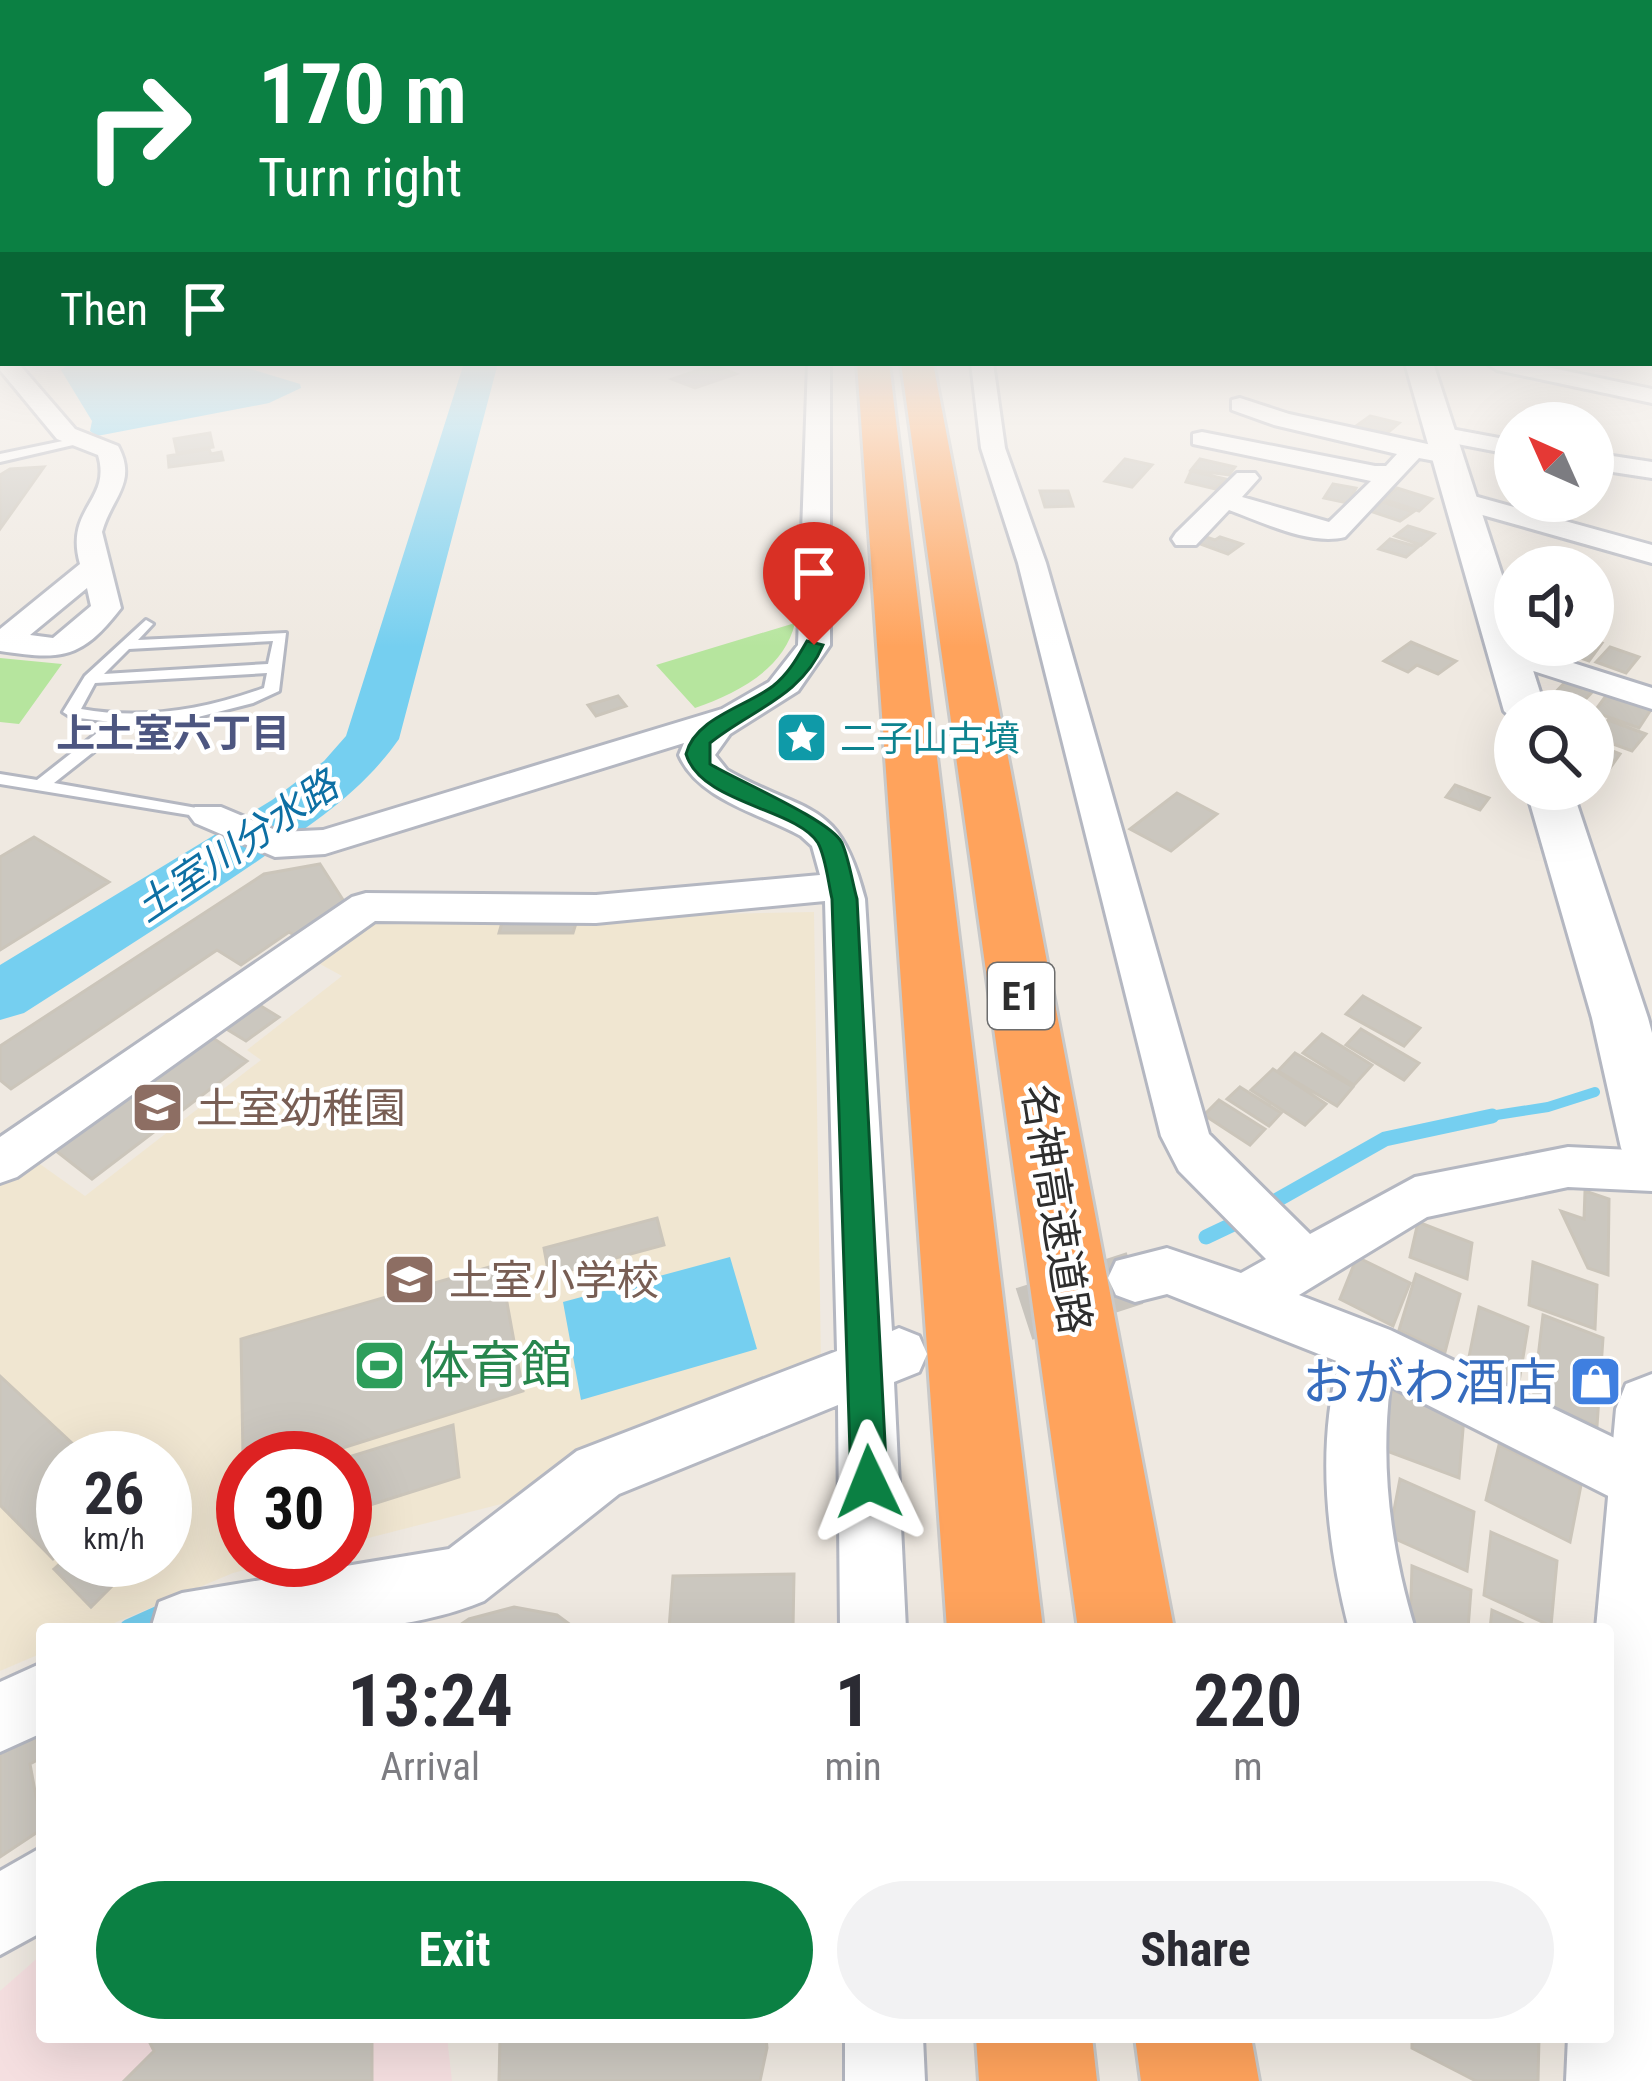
<!DOCTYPE html>
<meta charset="utf-8">
<style>
:root{--surface:#fff;--page:#f2f2f3;--text:#2b2b33;--muted:#7c7c81;--accent:#0b8043}
body{margin:0;font-family:"Roboto Condensed","Noto Sans JP",sans-serif;background:var(--page);color:var(--text);height:100vh;display:flex;flex-direction:column;font-size:45px;white-space:nowrap}
*{box-sizing:border-box;margin:0}
p{font-size:39px;color:var(--muted)}
.icon{flex:none;width:66px;height:66px;fill:none;stroke:currentColor;stroke-width:2;stroke-linecap:round;stroke-linejoin:round}
.map{position:relative;flex:1;overflow:hidden}
.drawer{position:absolute;left:36px;top:1623px;width:1578px;height:420px;display:flex;flex-direction:column;background:var(--surface);border-radius:12px;box-shadow:0 12px 48px #0002}
.drawer>*{flex:none}
.guide{position:absolute;left:0px;top:0px;width:1653px;height:366px;box-shadow:0 12px 48px #0002;background:#0b8043;color:#fff;overflow:hidden}
.needle{width:78px;rotate:315deg}
.controls{position:absolute;left:1494px;top:402px;display:grid;gap:24px}
.controls a{display:grid;place-items:center;width:120px;height:120px;border-radius:50%;background:var(--surface);box-shadow:0 12px 48px #0002;font-size:60px}
.speed{position:absolute;left:36px;top:1431px;display:flex;gap:24px;font-size:60px;font-weight:700;text-align:center}
.speed>*{display:grid;place-content:center;width:156px;height:156px;border-radius:50%;background:var(--surface);box-shadow:0 12px 48px #0002;line-height:1}
.speed small{font-size:30px;font-weight:400}
.speed .limit{border:18px solid #d22;background:#fff;color:#111}
.pin{position:absolute;display:grid;place-items:center;width:102px;height:102px;color:#fff;margin:-123px -51px;border-radius:50% 50% 50% 0;rotate:-45deg;box-shadow:0 0 12px #0007}
.pin .icon{rotate:45deg}
.me{position:absolute;width:132px;margin:-66px;rotate:358deg;stroke-linejoin:round;filter:drop-shadow(0 0 9px #0008)}
.turn{display:flex;align-items:center;gap:42px;height:252px;padding:0 60px;font-size:54px}
.turn .icon{width:156px;height:156px;stroke-width:2.5}
.turn b{display:block;font-size:84px;line-height:102px}
.then{display:flex;align-items:center;height:114px;padding:0 60px;background:#0003;gap:24px;font-size:45px}
.eta{display:flex;justify-content:space-evenly;align-items:center;height:204px;text-align:center}
.eta b{font-size:72px;font-weight:700;line-height:84px}
.primary-button{display:flex;gap:24px;margin-top:auto;padding:24px 60px}
.primary-button a{flex:1;height:138px;border-radius:72px;background:var(--accent);color:#fff;font-size:48px;font-weight:700;line-height:138px;text-align:center}
.primary-button a+a{background:var(--page);color:var(--text)}
.map>svg:first-child{display:block}
.education{fill:#f0e6d1;fill-rule:evenodd}
.medical{fill:#f5dfe0}
.green{fill:#b6e59e}
.water{fill:#75cff0}
.lines{fill:none;stroke-linecap:round;stroke-linejoin:round}
.stream-far2{stroke:#75cff0;stroke-width:10}
.stream-far1{stroke:#75cff0;stroke-width:15}
.stream{stroke:#75cff0;stroke-width:20}
.river{fill:#75cff0;fill-rule:evenodd}
.building{fill:#cbc7bf;stroke:#cbc5ba;stroke-width:3}
.minor-tunnel{stroke:#c8c4bd;stroke-width:54;stroke-dasharray:54 27;stroke-linecap:butt}
.service-casing{stroke:#b4b7c1;stroke-width:6}
.minor-casing{stroke:#b4b7c1;stroke-width:6}
.tertiary-casing{stroke:#b4b7c1;stroke-width:6}
.motorway-casing{stroke:#c9c9c9;stroke-width:6}
.service{fill:#fff;fill-rule:evenodd}
.minor{fill:#fff;fill-rule:evenodd}
.tertiary{fill:#fff;fill-rule:evenodd}
.motorway{fill:#ffa35c;fill-rule:evenodd}
.route{fill:#0b8043;stroke:#07532c;stroke-width:3}
.labels{text-anchor:middle;stroke-width:9;stroke-linejoin:round;paint-order:stroke}
.far-culture-label{font-size:36px;fill:#0d838f;stroke:#fff;text-anchor:start}
.far-neighbourhood-label{font-size:39px;font-weight:bold;fill:#4d5680;stroke:#fff}
.far-water-label{font-size:39px;font-style:italic;fill:#0d6fa3;stroke:#fff}
.shield{fill:#fff;stroke:#6d6d6d;stroke-width:3}
.shield-label{font-size:39px;font-weight:bold;fill:#2e2e2e}
.education-label{font-size:42px;fill:#785e54;stroke:#fff;text-anchor:start}
.street-label{font-size:42px;fill:#2e2e2e;stroke:#fff}
.near-leisure-label{font-size:51px;fill:#27864d;stroke:#fff;text-anchor:start}
.near-shop-label{font-size:51px;fill:#366cbe;stroke:#fff;text-anchor:end}
</style>
<div class="map">
<svg width="1652" height="2081" viewBox="0 0 1652 2081">
<rect width="100%" height="100%" fill="#efe9e1"/>
<path class="education" d="M814 912 821 1363 532 1496 345 1544V1458H243V1560H282L233 1573 100 1629H42V1653L0 1671V1179L30 1157 85 1196 261 1060 247 1050 342 976 311 959 364 920ZM63 1458H165V1560H63Z"/>
<path class="medical" d="M42 1954V2037H447L452 2081H0V1991Z"/>
<path class="green" d="M795 623C784 670 737 693 695 708L656 665Z
M0 658 62 664 19 724 0 722Z"/>
<path class="water" d="M71 363 247 368 300 384 301 388 269 403 97 436 90 431 92 421 61 370Z
M730 1257 757 1349 581 1400 563 1302Z"/>
<g class="lines">
<path class="stream-far2" d="M1471 1119 1548 1107 1595 1092"/>
<path class="stream-far1" d="M1270 1204 1385 1139 1492 1116
M1206 1237 1244 1219"/>
<path class="stream" d="M129 1629 169 1611"/>
<path class="river" d="M464 363H498L399 739C361 793 312 824 259 860 181 913 102 963 24 1013L0 1020V965L272 800 324 761 346 736Z"/>
</g>
<path class="building" d="M713 365 736 374 695 388 672 379Z
M1370 416 1399 423 1386 434 1356 426Z
M210 433 213 447 177 453 174 439Z
M209 449 211 454 221 452 223 460 169 467 168 456Z
M1125 459 1152 465 1132 487 1105 481Z
M1200 459 1235 467 1229 475 1191 470Z
M44 467 0 529V475L10 469Z
M1191 471 1225 479 1216 489 1186 482Z
M1333 484 1356 488 1348 503 1324 498Z
M1397 488 1432 499 1419 511 1383 499Z
M1040 491H1068L1073 506 1045 507Z
M1383 502 1413 512 1400 521 1370 511Z
M1408 526 1434 534 1421 545 1395 536Z
M1203 536 1215 540 1220 537 1242 544 1228 554 1195 542Z
M1390 539 1418 547 1406 557 1379 549Z
M1593 640 1602 643 1589 661 1561 651 1566 645H1593Z
M1411 642 1456 661 1438 674 1417 665 1408 672 1384 661Z
M1610 647 1639 657 1626 673 1596 662Z
M1568 679 1595 689 1580 705 1553 695Z
M1608 693 1652 708 1639 728 1594 712Z
M618 696 626 706 596 716 588 705Z
M1608 720 1646 734 1632 751 1594 737Z
M1593 743 1620 754 1608 771 1593 765Z
M1455 785 1489 798 1480 810 1446 797Z
M1177 793 1217 814 1171 851 1130 829Z
M34 837 109 882 0 950V857Z
M320 864 347 906 300 939 289 932 241 965 217 950 11 1089 0 1080V1046L264 874Z
M503 919 577 920 573 933H499Z
M1363 996 1420 1028 1404 1046 1346 1014Z
M256 1003 279 1017 246 1041 223 1027Z
M1361 1029 1419 1063 1404 1080 1346 1045Z
M207 1034 247 1061 92 1179 51 1147Z
M1322 1034 1372 1065 1354 1085 1303 1053Z
M1295 1053 1353 1087 1337 1106 1278 1071Z
M1273 1069 1326 1104 1305 1125 1251 1090Z
M1240 1087 1281 1113 1269 1126 1227 1099Z
M1219 1100 1265 1129 1250 1145 1204 1115Z
M1585 1191 1609 1199 1608 1275 1588 1268 1561 1211 1584 1219Z
M657 1218 664 1245 549 1276 544 1248Z
M1418 1222 1472 1243 1467 1279 1410 1257Z
M1357 1257 1410 1283 1393 1326 1340 1299Z
M1533 1262 1597 1285 1595 1329 1529 1305Z
M500 1264 523 1391 311 1458H243L241 1339Z
M1416 1274 1460 1294 1445 1352 1399 1330Z
M1479 1307 1528 1327 1518 1388 1467 1367Z
M1543 1315 1603 1338 1597 1426 1533 1400Z
M0 1376 88 1458H63V1550L53 1559 0 1505Z
M1391 1390 1464 1417 1459 1478 1384 1450Z
M453 1425 459 1477 345 1513V1458Z
M1499 1445 1581 1485 1570 1542 1486 1500Z
M1400 1479 1474 1512 1467 1571 1389 1536Z
M1491 1532 1557 1561 1551 1626 1484 1595Z
M64 1560H138L91 1607 54 1569Z
M1412 1566 1471 1590 1468 1629 1410 1628Z
M794 1574 793 1629H669L673 1576Z
M514 1607 557 1615 576 1629H454L469 1619Z
M1492 1610 1535 1629H1490Z
M33 1726 41 1758 30 1764 42 1829 0 1857V1747Z
M147 2037H372V2081H124L154 2051Z
M500 2037H766L767 2048 760 2081H499Z
M1412 2037H1539L1538 2081H1476L1412 2048Z"/>
<g class="lines">
<path class="minor-tunnel" d="M947 1339 1135 1278"/>
<defs>
<path id="service" d="M82 437 86 438V442L0 462V454Z
M146 620 153 624 138 640 286 633 279 691 253 703 198 717 130 723 54 783 208 810 217 815 214 819 0 784V774L37 780 111 722 71 717 63 712 85 676ZM273 641 268 664 104 674 129 649ZM267 673 264 688C204 710 142 720 81 709L95 683Z"/>
<path id="minor" d="M3 357V363H18L75 429 118 446C138 483 111 498 102 532L121 608C81 660 61 660 0 651V629L80 564C64 508 112 501 98 455L57 439 0 370ZM87 588 91 606 53 638 30 635Z
M808 363H830V645L798 691 730 734 715 755 727 770C808 816 839 797 865 899L892 1331 899 1328 919 1336 927 1354 919 1372 894 1382 906 1629H840L838 1405 619 1494 484 1601C383 1643 259 1629 151 1629L159 1602 182 1593 449 1549 577 1451 837 1351 825 901 596 923 375 921 17 1177 0 1183V1137L352 897 366 893 596 895 820 875 812 846 801 836C762 814 698 800 679 755L684 743 325 854 275 857 195 823 189 815 195 807H221L280 832 323 830 722 709 769 682 798 645Z
M971 363H993L1005 448 1046 563 1209 1134 1310 1234 1415 1177 1568 1147 1652 1151V1191L1568 1187 1427 1217 1299 1295 1390 1330 1652 1456V1518L1390 1386C1380 1469 1391 1550 1415 1629H1349C1327 1543 1316 1449 1339 1362L1167 1294 1135 1302 1116 1295 1108 1278 1116 1261 1167 1248 1241 1273 1266 1259 1179 1171 1161 1136 1018 563 981 448Z
M1486 363H1528L1652 389V403L1497 370Z
M1240 398 1289 414 1455 450 1459 455 1446 463 1419 458 1345 537C1310 546 1262 522 1229 510L1196 545H1176L1172 539 1176 533 1237 473H1255L1259 478 1242 497 1329 522 1371 481 1193 444V434L1202 432 1375 466H1386L1397 454 1274 425 1232 410V400Z
M1440 427 1515 441V455L1431 439 1428 434Z
M1593 453 1652 462V478L1593 469Z
M1463 493 1652 545V563L1454 507 1450 501 1454 495Z
M1507 642 1652 688V709L1496 659 1491 652 1496 645Z
M42 1663V1733L0 1752V1682Z
M42 1847V1932L0 1955V1871Z
M845 2037H923L925 2081H845Z"/>
<path id="tertiary" d="M1405 363H1433L1515 615V645H1525L1546 711H1515V721L1504 711Z
M1526 789H1572L1648 1018 1652 1033V1173L1630 1166 1621 1148 1592 1018Z
M1652 1374V2081H1566L1568 2037H1608V1629H1596L1616 1409 1626 1384Z"/>
<path id="motorway" d="M857 363H889L1043 1629H947Z
M901 363H933L1174 1629H1078Z
M976 2037H1092L1097 2081H979Z
M1135 2037H1251L1259 2081H1141Z"/>
</defs>
<use href="#service" class="service-casing"/>
<use href="#minor" class="minor-casing"/>
<use href="#tertiary" class="tertiary-casing"/>
<use href="#motorway" class="motorway-casing"/>
<use href="#service" class="service"/>
<use href="#minor" class="minor"/>
<use href="#tertiary" class="tertiary"/>
<use href="#motorway" class="motorway"/>
</g>
<linearGradient id="sky" x2="0" y2="1"><stop stop-color="#7abfeb"/><stop offset="0.55" stop-color="#f8f5f2"/><stop offset="1" stop-color="#f8f5f2" stop-opacity="0"/></linearGradient>
<rect width="1652" height="647" fill="url(#sky)"/>
<path class="route" d="M807 641 823 645C802 696 751 710 710 743V764C738 781 831 820 842 843 849 859 852 881 857 899L887 1482 882 1495 869 1501 856 1495 851 1482 832 899C828 882 826 858 818 843 796 808 701 804 686 754 695 718 745 707 773 686 789 673 797 658 807 641Z"/>
<defs>
<symbol id="sight-square" viewBox="-11 -11 22 22"><rect x="-9" y="-9" width="18" height="18" rx="4" fill="#0f9aa8" stroke="#fff"/><path d="M0-6L1.8-2.2L6-1.7L2.9 1.2L3.7 5.4L0 3.3L-3.7 5.4L-2.9 1.2L-6-1.7L-1.8-2.2Z" fill="#fff"/></symbol>
<symbol id="school-square" viewBox="-11 -11 22 22"><rect x="-9" y="-9" width="18" height="18" rx="4" fill="#8d6e63" stroke="#fff"/><path d="M0-5L7-2L0 1L-7-2ZM-4 1L0 2.5L4 1V4Q0 6-4 4Z" fill="#fff"/></symbol>
<symbol id="stadium-square" viewBox="-11 -11 22 22"><rect x="-9" y="-9" width="18" height="18" rx="4" fill="#2e9e5b" stroke="#fff"/><path d="M0-5a6.5 5 0 1 0 0 10a6.5 5 0 1 0 0-10ZM-3.5-1.8h7v3.6h-7Z" fill="#fff"/></symbol>
<symbol id="shop-square" viewBox="-11 -11 22 22"><rect x="-9" y="-9" width="18" height="18" rx="4" fill="#3f7fe0" stroke="#fff"/><path d="M-5-2.5h2.3a2.7 3.5 0 0 1 5.4 0H5L5.5 6h-11ZM-1.5-2.5h3a1.5 2.3 0 0 0-3 0Z" fill="#fff"/></symbol>
</defs>
<g fill-rule="evenodd">
<use href="#sight-square" x="772" y="708" width="59" height="59"/>
<use href="#school-square" x="128" y="1078" width="59" height="59"/>
<use href="#school-square" x="380" y="1250" width="59" height="59"/>
<use href="#stadium-square" x="350" y="1336" width="59" height="59"/>
<use href="#shop-square" x="1566" y="1352" width="59" height="59"/>
</g>
<g class="labels">
<g class="far-culture-label">
<text x="840" y="751">二子山古墳</text>
</g>
<g class="far-neighbourhood-label">
<text x="173" y="747">上土室六丁目</text>
</g>
<g class="far-water-label">
<text transform="translate(236 846) rotate(-34)" y="14">土室川分水路</text>
</g>
<rect class="shield" x="988" y="963" width="66" height="66" rx="9"/>
<g class="shield-label">
<text x="1021" y="1010">E1</text>
</g>
<g class="education-label">
<text x="196" y="1123">土室幼稚園</text>
<text x="449" y="1295">土室小学校</text>
</g>
<g class="street-label">
<text transform="translate(1057 1209) rotate(81)" y="15">名神高速道路</text>
</g>
<g class="near-leisure-label">
<text x="419" y="1383">体育館</text>
</g>
<g class="near-shop-label">
<text x="1557" y="1400">おがわ酒店</text>
</g>
</g>
</svg>
<div class="controls">
<a><svg class="needle" viewBox="-14 -14 28 28"><path d="M0-13l5 13h-10z" fill="#e53935"/><path d="M0 13l5-13h-10z" fill="#7c7c81"/></svg></a>
<a><svg class="icon" aria-label="sound" viewBox="0 0 24 24"><path d="M4 9h4l5-4v14l-5-4H4zM17 9q2 3 0 6"/></svg></a>
<a><svg class="icon" aria-label="search" viewBox="0 0 24 24"><circle cx="10" cy="10" r="6"/><path d="M15 15l6 6"/></svg></a>
</div>
<div class="speed"><div>26<small>km/h</small></div><div class="limit">30</div></div>
<div class="pin" style="left:814px;top:645px;background:#d93025"><svg class="icon" aria-label="arrive" viewBox="0 0 24 24"><path d="M6 21V4h12l-3 4 3 4H6"/></svg></div>
<svg class="me" style="left:869px;top:1482px" viewBox="-20 -20 40 40"><path d="M0-17L14 15 0 8-14 15z" fill="#0b8043" stroke="#fff" stroke-width="4"/></svg>
<div class="guide">
<div class="turn"><svg class="icon" aria-label="right" viewBox="0 0 24 24"><path d="M7 20v-9h11M14 6l5 5-5 5"/></svg><div><b>170 m</b>Turn right</div></div>
<div class="then">Then<svg class="icon" aria-label="arrive" viewBox="0 0 24 24"><path d="M6 21V4h12l-3 4 3 4H6"/></svg></div>
</div>
<section class="drawer">
<div class="eta">
<div><b>13:24</b><p>Arrival</p></div>
<div><b>1</b><p>min</p></div>
<div><b>220</b><p>m</p></div>
</div>
<div class="primary-button"><a>Exit</a><a>Share</a></div>
</section>
</div>
